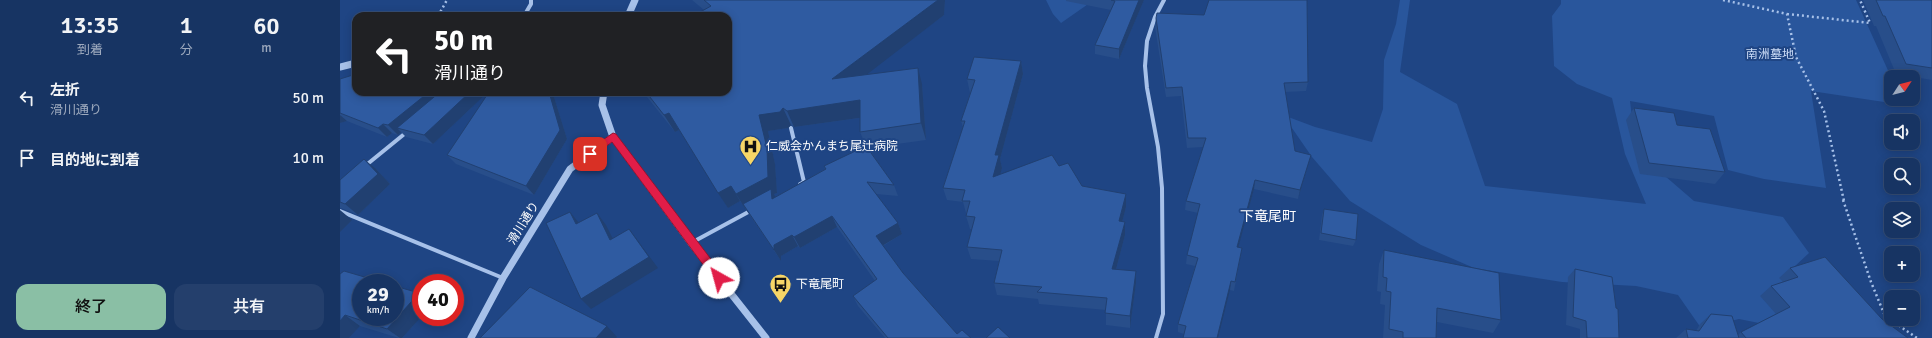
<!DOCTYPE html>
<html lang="ja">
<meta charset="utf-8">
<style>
:root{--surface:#173463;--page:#243f6c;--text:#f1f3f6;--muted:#9eaabe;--line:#364f78;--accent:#8abfa5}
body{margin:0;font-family:Signika,"Noto Sans JP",sans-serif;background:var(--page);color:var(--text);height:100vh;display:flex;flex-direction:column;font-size:15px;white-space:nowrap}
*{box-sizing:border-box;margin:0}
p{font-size:13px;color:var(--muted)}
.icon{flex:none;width:22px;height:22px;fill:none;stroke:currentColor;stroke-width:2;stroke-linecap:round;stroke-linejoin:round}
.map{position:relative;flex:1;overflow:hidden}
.drawer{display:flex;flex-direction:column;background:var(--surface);width:340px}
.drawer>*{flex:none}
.hud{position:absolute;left:12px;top:12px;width:380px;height:84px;border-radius:12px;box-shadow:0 2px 10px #0003,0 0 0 1px var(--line);background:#202124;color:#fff;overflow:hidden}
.needle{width:26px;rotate:54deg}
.controls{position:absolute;left:1544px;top:70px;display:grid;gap:8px}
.controls a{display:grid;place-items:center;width:36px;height:36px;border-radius:8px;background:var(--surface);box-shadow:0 2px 10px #0003,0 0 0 1px var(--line);font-size:20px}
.speed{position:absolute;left:12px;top:274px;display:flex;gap:8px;font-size:20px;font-weight:700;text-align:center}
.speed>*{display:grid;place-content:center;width:52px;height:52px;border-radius:50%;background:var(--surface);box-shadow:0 2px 10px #0003,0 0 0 1px var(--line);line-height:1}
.speed small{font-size:10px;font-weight:400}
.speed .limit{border:6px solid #d22;background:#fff;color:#111}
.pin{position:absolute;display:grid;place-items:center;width:34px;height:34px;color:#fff;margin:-17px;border-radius:8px;box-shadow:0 2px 6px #0006}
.me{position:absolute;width:44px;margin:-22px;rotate:322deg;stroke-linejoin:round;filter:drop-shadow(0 0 3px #0008)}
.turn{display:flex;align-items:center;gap:14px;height:84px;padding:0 16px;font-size:18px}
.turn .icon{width:52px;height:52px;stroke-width:2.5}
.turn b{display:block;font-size:28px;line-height:34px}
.eta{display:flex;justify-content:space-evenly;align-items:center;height:68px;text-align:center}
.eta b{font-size:24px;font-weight:600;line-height:28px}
.primary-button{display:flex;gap:8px;margin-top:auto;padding:8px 16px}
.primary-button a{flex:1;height:46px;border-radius:12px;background:var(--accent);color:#111;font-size:16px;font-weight:600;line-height:46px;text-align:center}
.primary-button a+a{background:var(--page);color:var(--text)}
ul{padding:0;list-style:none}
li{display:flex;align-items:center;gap:12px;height:60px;padding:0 16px}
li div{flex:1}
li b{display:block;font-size:15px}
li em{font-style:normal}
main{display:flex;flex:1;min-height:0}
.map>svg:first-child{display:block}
.green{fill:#29569c}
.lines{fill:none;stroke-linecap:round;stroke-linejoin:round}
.path{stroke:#a7c1e9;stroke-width:2.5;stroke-dasharray:2 3;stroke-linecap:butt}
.minor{stroke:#a7c1e9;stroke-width:4}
.tertiary{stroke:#a7c1e9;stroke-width:7}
.wall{fill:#284e8a;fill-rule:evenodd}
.shaded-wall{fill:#214071}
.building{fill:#2f5ba1;stroke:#214071}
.route{fill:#e11d48;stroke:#92132f}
.labels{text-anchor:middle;stroke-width:4;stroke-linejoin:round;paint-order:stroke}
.park-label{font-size:12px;fill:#cbdcf7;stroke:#1f4584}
.poi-label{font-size:12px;fill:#fff;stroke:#1f4584;text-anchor:start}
.street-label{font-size:12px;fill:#fff;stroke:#1f4584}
.quarter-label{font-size:14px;fill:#fff;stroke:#1f4584}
</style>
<main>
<section class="drawer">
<div class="eta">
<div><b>13:35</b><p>到着</p></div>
<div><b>1</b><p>分</p></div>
<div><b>60</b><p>m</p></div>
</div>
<ul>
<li><svg class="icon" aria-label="left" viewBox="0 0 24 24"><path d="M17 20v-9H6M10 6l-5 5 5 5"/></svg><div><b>左折</b><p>滑川通り</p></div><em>50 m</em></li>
<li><svg class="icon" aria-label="arrive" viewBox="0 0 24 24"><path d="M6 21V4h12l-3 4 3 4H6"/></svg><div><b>目的地に到着</b></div><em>10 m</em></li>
</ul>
<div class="primary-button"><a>終了</a><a>共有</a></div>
</section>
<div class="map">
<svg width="1592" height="338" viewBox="0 0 1592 338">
<rect width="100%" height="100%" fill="#1f4584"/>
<path class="green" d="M706 0H754L721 23 713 14Z
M1060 0H1070L1060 72 1117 104 1145 186 1306 204 1285 154 1272 98 1237 84 1214 66 1212 16 1221 4V0H1516L1551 77V99H1561L1564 105 1471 91 1486 188 1424 179 1388 170 1374 116 1290 101 1296 151 1354 201 1443 217 1469 253 1454 267 1439 327 1399 319 1361 328 1338 295 1296 286 1222 282 1134 268 1081 245 1010 201 972 157 943 115 975 127 1032 142 1043 109 1044 60 1056 24Z"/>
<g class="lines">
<path class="path" d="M1383 0 1447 14 1456 57 1484 111 1504 201
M1447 14 1530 23 1520 0
M98 16 107 0
M1503 200 1531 282 1545 316 1577 338"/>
<path class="minor" d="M184 16 191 4V0
M451 128 464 182 460 184
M25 166 68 131
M0 211 163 278
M351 243 412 210
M816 338 823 314 822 188 818 147 807 88 805 66 807 41 815 17 824 0"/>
<path class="tertiary" d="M288 16 295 0
M0 67 16 63
M264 92 262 105 273 137 351 243 426 338
M131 338 163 278 230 169 273 137"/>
</g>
<path class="wall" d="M352 0H605L604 15 526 74 582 84 586 140 528 148 554 185 558 196 536 194 558 223 562 234 543 246 563 273 617 334 631 338H545L518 306 513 296 535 281 497 227 460 248 458 246 441 256V261L400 201 388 208 339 130 335 132 303 92H388L364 10ZM520 118V132L526 146 484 166 485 169 435 197 434 194 437 193 435 164 428 131 448 128 451 125 454 127Z
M726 0H804L779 59 755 54V45L771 10 726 1Z
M1523 0H1592V80L1556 74 1536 26H1534Z
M816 18 968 82 966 91 945 92 955 151 971 155 958 199 914 189 898 247 902 248 894 291 890 290 844 334 838 332V324L855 266 846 264 847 255 858 213 845 210 846 201 863 147 847 148 841 96 826 97 815 27Z
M681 61 683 74 660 159 662 168 660 174 719 166 742 186 786 194V207L782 222H785V235L776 270 796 283 790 328 766 325V310L699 304 698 299 657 295 654 283 659 261 631 259 627 247 632 229H630L626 216 627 213H626L623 202 607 200 603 188 623 127 621 121 630 93 627 79Z
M0 79 148 92 93 144 66 137 61 132 58 135 52 133 47 137 7 121 0 123Z
M214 97 227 139 194 195 116 164 107 155Z
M1294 108 1337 125 1385 172 1375 184 1300 174 1286 120Z
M36 169 50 184 18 215 1 208H0V180Z
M984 209 1016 240 1013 246 979 240 982 215Z
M1044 250 1161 320 1153 333 1097 322 1096 338H1043L1045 305 1040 304 1041 292 1037 291 1039 264Z
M1450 268 1542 319 1568 338H1336L1346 329 1356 331 1360 324 1371 314 1398 335 1401 332 1436 314 1420 296 1431 286 1443 282 1439 278Z
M1235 269 1279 338H1240V329L1226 325 1228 277Z
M0 274 79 293 81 295V317L62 338H59L20 326 9 338H0Z"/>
<path class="shaded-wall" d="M598 0H605L604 15 499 96 492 79Z
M799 0H804L779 59V49Z
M681 61 683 74 660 159 662 168 656 190 653 177 655 155Z
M578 68 582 84 586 140 581 123Z
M89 92H110L57 128 61 132 58 135 48 125Z
M130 92H148L93 144 84 135Z
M209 92H211L214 97 227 139 194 195 186 186Z
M520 100 526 117 454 127 447 111Z
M443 108 451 125 448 128 428 131 435 164 437 193 434 194 437 200 403 204 406 210 396 194 419 115Z
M329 113 339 130 335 132 324 115Z
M0 115 7 121 0 123Z
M43 124 52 133 47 137 38 128Z
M971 155 968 165 958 199 960 190Z
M24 159 36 169 50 184 18 215 5 204Z
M915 180 914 189 896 256 897 247Z
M391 186 400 201 388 208 378 193Z
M786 194V207L779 234V221Z
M0 210 12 220 0 232Z
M230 212 239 223 236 224Z
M257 213 266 225 279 251 270 240Z
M492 216 497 227 460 248 454 237Z
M785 222V235L773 281 772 269Z
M558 223 562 234 540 247 536 236Z
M289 229 318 268 251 309 241 299Z
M452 235 458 246 441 256V261L434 250V245Z
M796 271V283L790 328V316Z
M891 281 890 290 878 338H877Z
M79 293 81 295V317L62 338H60L47 329Z
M5 315 20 326 9 338H0V321Z
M267 326 277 337 276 338H256Z"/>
<path class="building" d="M364 0H598L492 79 578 68 581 123 520 132V100L447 111 443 108 440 112 419 115 427 148 428 177 396 194 391 186 378 193 329 113 324 115 306 92H388V16H353L371 6Z
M771 0H799L779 49 755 45 775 1Z
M869 0H967L968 82 944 83 955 151 971 155 960 190 915 180 897 247 902 248 895 282 891 281 877 338H843L846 326 838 324 858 258 847 255 860 204 846 201 866 138H848L842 87 826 88 816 18 817 13 864 15Z
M1536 0H1592V68L1566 64 1545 16H1543Z
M634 57 681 61 655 155H659L653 177 712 155 719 166 728 163 742 186 786 194 779 221 785 222 772 269 796 271 790 316 765 313 767 298 697 292 702 287 654 283 662 250 627 247 635 217 626 216 630 201H622L625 190 603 188 625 121H621L635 80 627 79Z
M16 74V92H89L48 125 43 124 38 128 0 113V79Z
M100 92H130L84 135 57 128Z
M149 92H209L220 130 186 186 107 155Z
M1294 108 1334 113 1337 125 1370 129 1385 172 1309 163Z
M526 146 554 185 527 182 558 223 536 236 563 273 617 334 622 330 631 338H548L513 296 537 279 492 216 454 237 452 235 434 245V250L403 204 431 189 432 199 486 169 484 166Z
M24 159 38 174 5 204 0 202V180Z
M984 209 1018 214 1016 240 981 233Z
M230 212 236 224 257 213 270 240 289 229 309 257 241 299 206 223Z
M1044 250 1159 273 1161 320 1097 308 1096 338H1063V332L1049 329 1051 292 1046 291 1047 278 1043 277Z
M1485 257 1542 319 1568 338H1406L1401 332 1450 307 1431 286 1458 277 1450 268Z
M1235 269 1272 277 1276 308 1278 309 1279 338H1247L1246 321 1233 317Z
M4 271 45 283H21V317H55V286L79 293 47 329 5 315 0 321V274Z
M190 287 267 326 256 338H140Z
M1371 314 1392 316 1399 338H1348L1346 329 1359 331Z
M658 327 670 338H646Z"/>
<path class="route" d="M273 133 276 134 383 275 384 278 383 282H376L272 142 253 156H247V151Z"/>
<defs>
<symbol id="hospital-pin" viewBox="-11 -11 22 30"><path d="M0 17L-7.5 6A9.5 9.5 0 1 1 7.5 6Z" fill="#f7d667" stroke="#1f4584"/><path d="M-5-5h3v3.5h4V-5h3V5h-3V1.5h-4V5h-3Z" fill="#111"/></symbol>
<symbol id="bus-pin" viewBox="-11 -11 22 30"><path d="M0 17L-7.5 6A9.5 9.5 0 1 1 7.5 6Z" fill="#f7d667" stroke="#1f4584"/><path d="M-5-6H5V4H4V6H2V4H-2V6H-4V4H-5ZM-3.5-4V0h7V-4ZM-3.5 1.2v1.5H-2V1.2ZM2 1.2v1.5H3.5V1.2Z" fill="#111"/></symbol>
</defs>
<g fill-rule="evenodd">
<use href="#hospital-pin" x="398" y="134" width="25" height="34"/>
<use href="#bus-pin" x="428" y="272" width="25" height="34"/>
</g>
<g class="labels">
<g class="park-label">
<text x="1430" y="58">南洲墓地</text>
</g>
<g class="poi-label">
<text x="426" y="150">仁威会かんまち尾辻病院</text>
<text x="456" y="288">下竜尾町</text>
</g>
<g class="street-label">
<text transform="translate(183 223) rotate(-58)" y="4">滑川通り</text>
</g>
<g class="quarter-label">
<text x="928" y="221">下竜尾町</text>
</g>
</g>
</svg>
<div class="controls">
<a><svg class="needle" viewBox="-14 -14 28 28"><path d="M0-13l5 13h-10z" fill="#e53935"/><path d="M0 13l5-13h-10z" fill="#9eaabe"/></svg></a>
<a><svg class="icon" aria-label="sound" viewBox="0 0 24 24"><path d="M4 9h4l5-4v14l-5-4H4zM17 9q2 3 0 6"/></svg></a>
<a><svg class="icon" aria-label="search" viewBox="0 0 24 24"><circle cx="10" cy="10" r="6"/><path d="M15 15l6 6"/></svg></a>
<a><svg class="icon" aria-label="layers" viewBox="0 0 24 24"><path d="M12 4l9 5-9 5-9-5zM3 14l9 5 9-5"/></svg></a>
<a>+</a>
<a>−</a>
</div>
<div class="speed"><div>29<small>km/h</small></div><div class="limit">40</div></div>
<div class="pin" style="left:250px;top:154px;background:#d93025"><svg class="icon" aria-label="arrive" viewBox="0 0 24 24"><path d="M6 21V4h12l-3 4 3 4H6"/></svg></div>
<svg class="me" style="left:379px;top:278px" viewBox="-20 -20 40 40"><circle r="19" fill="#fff"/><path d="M0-13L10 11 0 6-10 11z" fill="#e11d48"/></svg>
<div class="hud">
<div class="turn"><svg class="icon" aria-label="left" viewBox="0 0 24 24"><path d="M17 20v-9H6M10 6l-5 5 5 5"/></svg><div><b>50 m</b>滑川通り</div></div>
</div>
</div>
</main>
